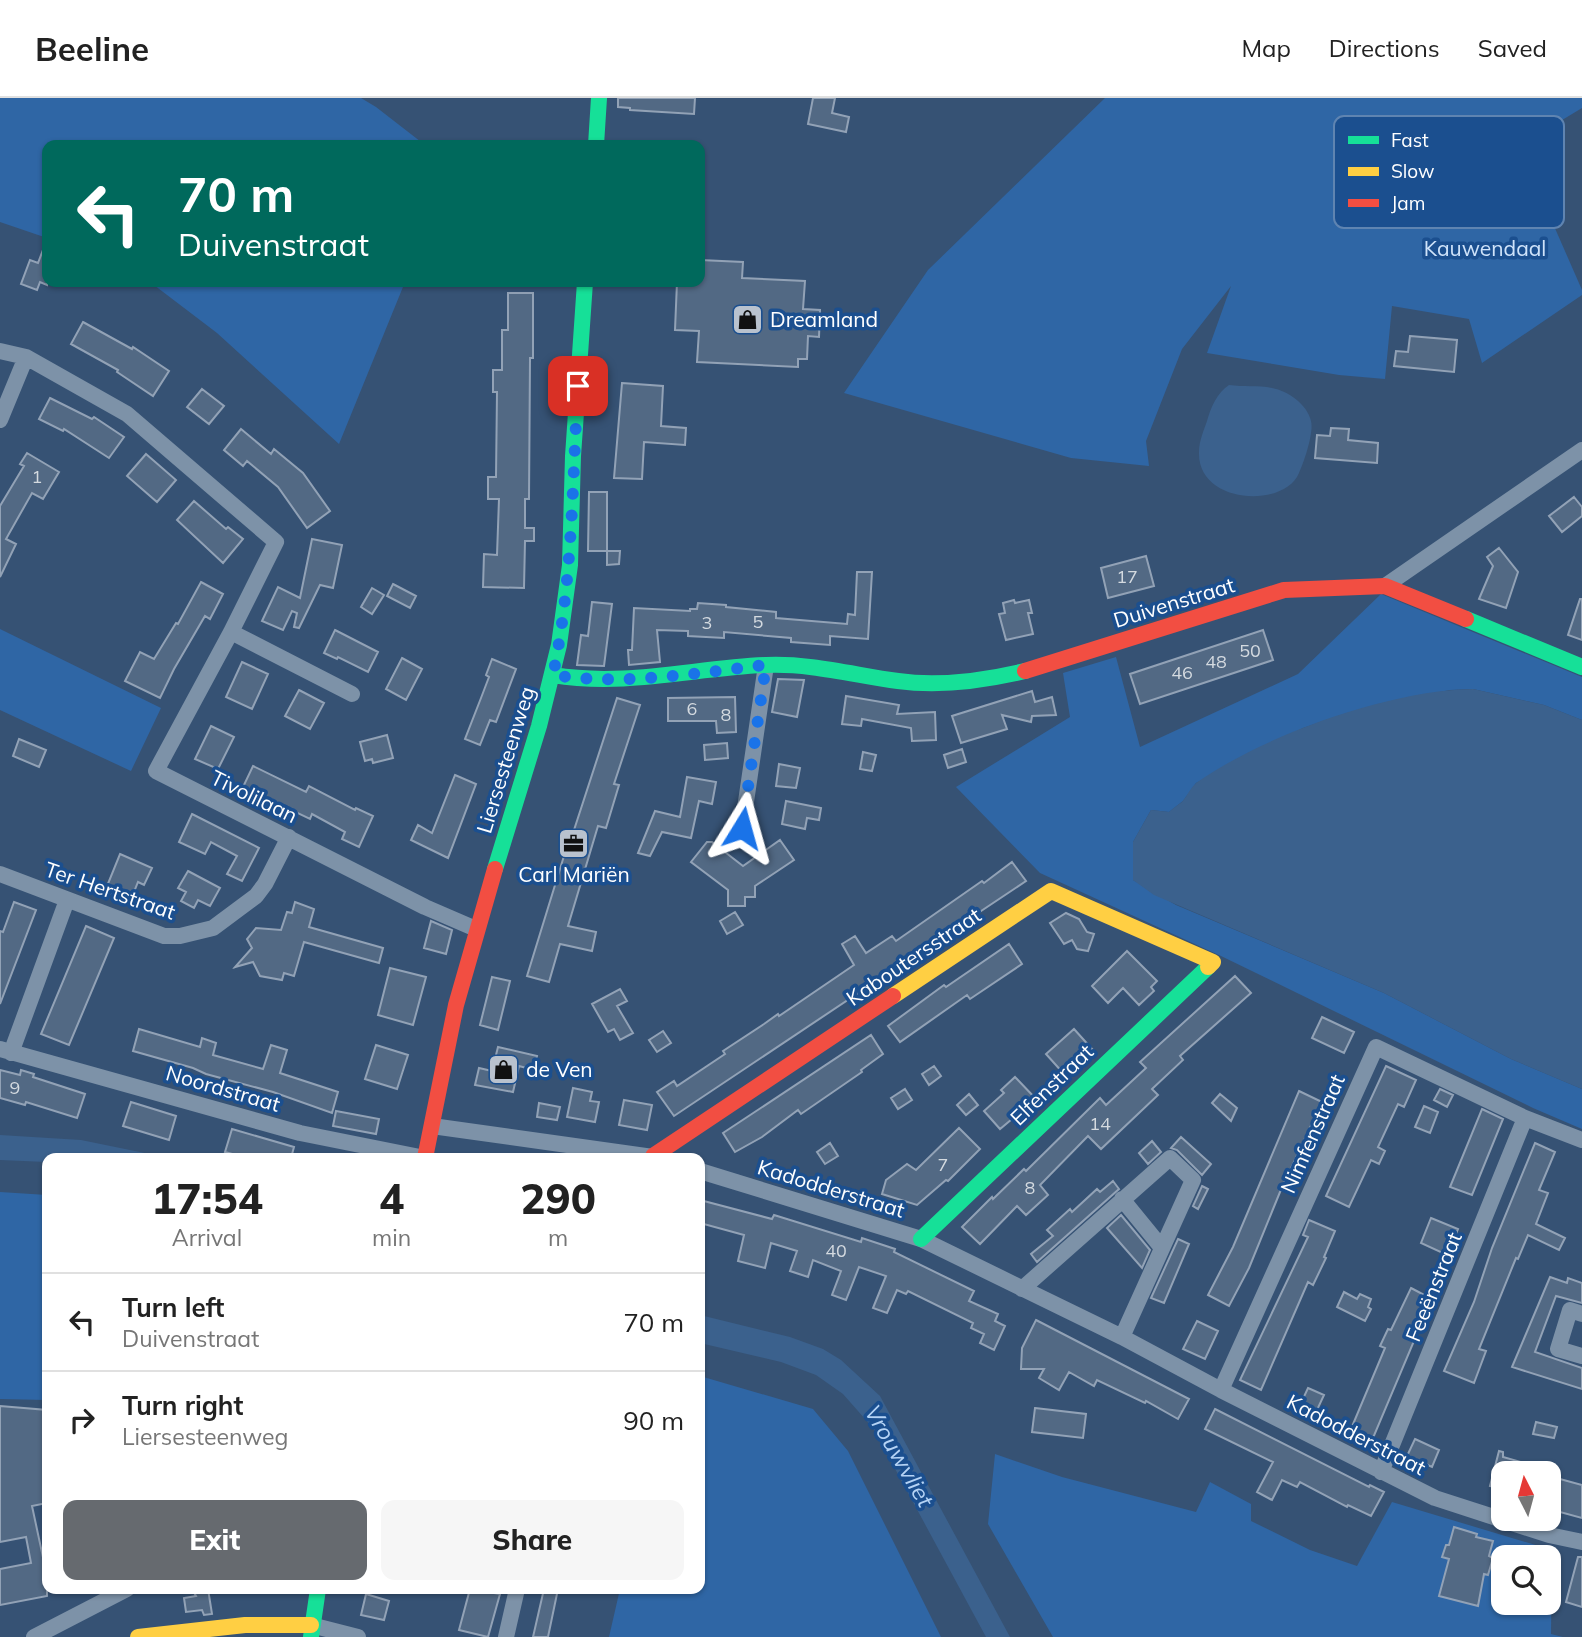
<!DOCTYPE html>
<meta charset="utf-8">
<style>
:root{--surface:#fff;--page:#f6f6f6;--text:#222;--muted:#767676;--line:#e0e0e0;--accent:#666a6f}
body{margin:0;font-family:Mulish,sans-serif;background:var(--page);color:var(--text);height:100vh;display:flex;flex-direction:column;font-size:26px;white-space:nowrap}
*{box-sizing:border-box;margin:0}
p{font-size:23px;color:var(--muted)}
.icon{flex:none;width:38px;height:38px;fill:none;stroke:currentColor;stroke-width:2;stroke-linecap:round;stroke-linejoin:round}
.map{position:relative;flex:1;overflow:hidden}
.drawer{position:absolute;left:42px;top:1055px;width:663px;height:441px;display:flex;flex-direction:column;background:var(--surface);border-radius:14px;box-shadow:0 2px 5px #0004}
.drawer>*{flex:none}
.hud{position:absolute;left:42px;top:42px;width:663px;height:147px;border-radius:14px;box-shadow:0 2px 5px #0004;background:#00695c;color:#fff;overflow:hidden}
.needle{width:46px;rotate:354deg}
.buttons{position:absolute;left:1491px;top:1363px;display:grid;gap:14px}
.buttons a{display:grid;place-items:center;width:70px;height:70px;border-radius:14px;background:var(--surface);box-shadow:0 2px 5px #0004;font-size:35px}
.pin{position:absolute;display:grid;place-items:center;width:60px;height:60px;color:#fff;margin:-30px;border-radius:14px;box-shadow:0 4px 10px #0006}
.me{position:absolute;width:77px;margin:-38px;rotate:8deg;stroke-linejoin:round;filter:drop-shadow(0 0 5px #0008)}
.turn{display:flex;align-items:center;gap:24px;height:147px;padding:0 21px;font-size:32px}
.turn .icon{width:91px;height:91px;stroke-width:2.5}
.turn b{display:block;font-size:49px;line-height:60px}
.eta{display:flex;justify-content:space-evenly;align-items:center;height:119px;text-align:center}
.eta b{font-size:42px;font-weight:800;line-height:49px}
.button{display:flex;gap:14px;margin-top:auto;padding:14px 21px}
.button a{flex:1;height:80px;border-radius:14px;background:var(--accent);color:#fff;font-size:28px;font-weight:800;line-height:80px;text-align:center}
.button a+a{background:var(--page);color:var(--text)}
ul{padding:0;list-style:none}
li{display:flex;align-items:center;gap:21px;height:98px;padding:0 21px;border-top:2px solid var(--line)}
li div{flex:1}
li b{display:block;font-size:26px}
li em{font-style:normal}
header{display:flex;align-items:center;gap:42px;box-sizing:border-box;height:98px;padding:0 35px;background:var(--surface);border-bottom:2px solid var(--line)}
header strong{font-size:33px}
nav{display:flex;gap:38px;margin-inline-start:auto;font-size:24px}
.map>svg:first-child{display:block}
.green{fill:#2f66a5;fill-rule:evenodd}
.water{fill:#3b618d}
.building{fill:#526984;stroke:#92a2b6;stroke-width:2}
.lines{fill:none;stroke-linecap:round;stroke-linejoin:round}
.street{stroke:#7d92a8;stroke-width:16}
.fast{stroke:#16e098;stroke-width:16}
.slow{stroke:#ffcf43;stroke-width:16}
.jam{stroke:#f24e42;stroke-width:16}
.route{stroke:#1a73e8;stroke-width:12;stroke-dasharray:0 21.6}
.labels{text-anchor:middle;stroke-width:7;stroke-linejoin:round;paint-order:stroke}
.number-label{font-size:18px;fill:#d4dae0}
.park-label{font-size:21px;fill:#cfe3fa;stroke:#1b4f8f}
.poi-label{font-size:21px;fill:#fff;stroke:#1b4f8f;text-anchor:start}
.street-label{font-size:21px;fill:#fff;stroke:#1b4f8f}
.water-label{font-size:23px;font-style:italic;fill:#b5d3f5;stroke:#1b4f8f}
.key{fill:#1b4f8f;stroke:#5f84b1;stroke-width:2}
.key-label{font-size:19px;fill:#fff}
</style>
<header>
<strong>Beeline</strong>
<nav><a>Map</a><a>Directions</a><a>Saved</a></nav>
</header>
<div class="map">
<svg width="1582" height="1539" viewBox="0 0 1582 1539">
<rect width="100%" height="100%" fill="#365274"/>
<path class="green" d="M0 0H361L376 9 425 47H47V140L0 124Z
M1105 0H1582V10L1519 48 1582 192V197L1482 265 1469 221 1392 208 1385 281 1339 277 1207 255 1231 188 1182 251 1146 343 1149 368 1071 360 844 295 928 172Z
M150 184H405L339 346 217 235Z
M1381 496 1582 579V622L1544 607 1473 591 1450 592 1399 602 1347 615 1303 630 1196 685 1183 703 1169 714 1151 712 1133 744V782L1176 807 1384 895 1511 961 1582 991V1031L1533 1010 1221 858 1040 775 956 689 1070 619 1063 575 1116 559 1140 649 1298 576Z
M0 531 161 610 131 673 0 612Z
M0 1094 47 1097V1302L0 1301Z
M700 1278 813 1311 848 1353 941 1539H609L620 1491H700Z
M995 1356 1062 1379 1196 1414 1210 1384 1251 1406V1423L1310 1452 1357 1468 1392 1404 1552 1452 1551 1536 1563 1539H1053L988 1426ZM1503 1460H1549V1505H1503Z"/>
<path class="water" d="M1229 287C1243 289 1258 287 1272 290 1288 293 1307 306 1311 323 1314 335 1304 364 1299 375 1284 411 1197 406 1199 354 1199 343 1204 332 1207 323 1211 309 1217 295 1229 287Z
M1473 591 1544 607 1582 622V991L1511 961 1384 895 1154 797 1133 782V744L1151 712 1169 714C1173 710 1178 707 1182 704 1188 697 1191 688 1199 683 1267 636 1391 592 1473 591Z
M0 1037 81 1042 169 1060H47V1064L0 1062Z
M700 1217 790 1239 823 1251 841 1262 880 1298 1010 1539H986L873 1330 843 1296 816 1277 781 1264 700 1245Z"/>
<path class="building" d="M618 0H695L694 16 630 12V10L618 9Z
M813 0H835L832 15 849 19 846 34 808 26Z
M46 144 47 187 40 184 37 192 21 186 30 162 38 165Z
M700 162 743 164 742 180 805 183 803 211 820 212 819 239 808 238 807 261H798V269L697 264 699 233 675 232 677 184H700Z
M508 195H533V260H530L529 401H525V430H534V443H525L524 490 483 489 484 456 497 457 499 401H488V379H496L497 294H493V272H502V232H508Z
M83 224 132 251 133 249 169 273 153 298 117 274 118 272 71 246Z
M1410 238 1457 242 1454 274 1394 268 1396 253 1408 254Z
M622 285 663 288 661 328 686 330 685 347 644 344 642 381 614 380Z
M202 291 224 308 209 326 187 309Z
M50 300 92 321 94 319 124 339 109 360 64 331 63 333 39 321Z
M1331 330 1349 331 1348 342 1378 345 1377 365 1315 360 1317 337 1330 338Z
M241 331 271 356 274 351 303 375 330 413 307 430 278 389 247 363 243 368 224 352Z
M27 355 59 374 43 401 32 395 6 441 16 446 0 479V408L24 368 20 366Z
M146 356 176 382 157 404 127 378Z
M589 394H607V453H588Z
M1574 399 1582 409V418L1562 434 1549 418Z
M194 403 226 431 228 429 243 441 223 465 177 422Z
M312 441 342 447 333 490 320 487 299 530 294 529 297 515 292 513 283 532 262 523 278 489 300 500Z
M1499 450 1518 474 1506 510 1479 501 1493 468 1487 459Z
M607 453H620L619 466 607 467Z
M1146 458 1154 488 1108 500 1101 470Z
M857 474H872L868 541 830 538V547L791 544V540L724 534V540L688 538V533L657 532 660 564 629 567 628 552H632L634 510 690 513V511H697L698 505 726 507V509L776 514V520L847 526 848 516 855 517Z
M201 484 223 496 210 521 205 518 174 571 160 600 125 583 140 554 154 561 176 525 178 526Z
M393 486 416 498 410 510 387 498Z
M372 490 384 497 372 516 361 509Z
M1580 501H1582V542L1568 537Z
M1014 502 1015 505 1029 502 1032 515H1028L1033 536 1006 542 999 516 1005 515 1003 505Z
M592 504 612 506 604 568 577 567 581 537 588 538Z
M335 532 378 554 368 574 338 559 337 561 324 555Z
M1263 532 1273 562 1140 606 1130 576Z
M402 560 422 571 406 602 386 591Z
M492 561 516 571 496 624 490 622 480 647 465 641 481 600 489 579 486 577Z
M242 564 268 576 252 611 226 599Z
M778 581 804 582 797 619 772 614Z
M299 592 324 605 310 631 285 618Z
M1032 593 1035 604 1052 599 1056 617 1032 618 1031 624 1002 617 1007 631 961 645 952 618Z
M846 598 899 607 897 616 935 614 936 642 912 643 911 630 862 621 861 628 842 626Z
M735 599 736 634 717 635 716 623H668V600Z
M617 600 640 607 614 686 619 687 606 730 598 728 568 828 596 834 592 853 560 846 549 884 527 878 572 732H574Z
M211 628 234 639 218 671 195 661Z
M387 637 393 660 373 665 372 661 365 663 360 644Z
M19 641 46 652 39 669 13 658Z
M727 645 728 660 705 662 704 647Z
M962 651 966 664 948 670 944 657Z
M863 654 876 657 872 673 860 671Z
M779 666 800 670 796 690 776 688Z
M253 668 306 694 309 688 355 712 356 710 373 718 359 749 342 741 345 734 312 716 310 721 243 689Z
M455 677 476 686 448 760 411 742 418 727 432 735Z
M687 679 716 684 712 706 699 703 691 740 662 734 650 758 638 755 655 713 680 719Z
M786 703 821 710 819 722 807 720 805 731 782 726Z
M192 716 259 750 242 783 227 776 237 758 211 744 205 756 179 744Z
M780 742 794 762 755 788V799H745V808H728V792L691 764 707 744H712L743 768Z
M120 756 152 770 144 787 138 784 130 804 105 793Z
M1012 764 1026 783 674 1018 657 994 674 983 677 988 725 956 723 953 764 926 778 916 779 918 854 867 842 846 855 838 866 855 892 838 896 843 982 783 984 785Z
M188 773 220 790 210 808 198 802 194 810 181 803 186 794 178 790Z
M14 804 36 812 0 906V833L3 834Z
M295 804 314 811 309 829 383 850 379 865 304 844 294 878 284 875 282 882 260 878 253 864 235 869 252 850 247 841 256 830 281 832 287 814 292 815Z
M735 814 743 827 727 836 720 823Z
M1066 815 1079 821 1087 834 1094 836 1088 853 1077 851 1072 842 1064 846 1050 825Z
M431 823 452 832 446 856 424 850Z
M86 828 114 840 69 947 41 936Z
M1009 846 1022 866 970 901 967 897 900 944 888 928 944 887 946 889Z
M1127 853 1157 883 1151 889 1154 893 1139 907 1123 890 1108 905 1092 888Z
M390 870 426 879 413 927 378 917Z
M1235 878 1251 895 1180 958 1183 962 1152 991 1158 997 1101 1051 1088 1038 1040 1087 1048 1097 1026 1117 1017 1108 980 1146 962 1129 992 1099 993 1101 1024 1071 1026 1073 1100 1000 1106 1007 1146 970 1140 964Z
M492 879 510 883 498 932 480 927Z
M620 891 627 903 617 908 633 935 620 942 614 931 608 934 592 906Z
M1322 919 1354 934 1344 955 1312 940Z
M139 931 200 949 202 940 216 945 213 957 263 971 271 947 287 952 280 975 338 994 332 1015 273 994 206 976 193 970 133 953Z
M1074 931 1092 951 1064 976 1046 956Z
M663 933 671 945 657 954 649 942Z
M871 937 883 956 861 972 862 974 801 1016 798 1012 762 1039 735 1054 723 1035Z
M376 947 408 957 397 991 365 981Z
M498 949 537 958 534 972 519 968 513 994 475 987 479 970 492 973Z
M934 968 941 978 929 987 922 976Z
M1386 968 1416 982 1404 1009 1398 1006 1378 1049 1385 1053 1379 1066 1371 1062 1349 1109 1326 1098Z
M0 972 20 977 21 972 34 976 33 979 85 996 77 1020 26 1004 25 1007 0 1000Z
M1015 979 1036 1001 1000 1031 984 1013 1004 995 1001 992Z
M573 990 592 994 590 1003 599 1004 595 1024 567 1019Z
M905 991 912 1002 898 1011 891 1000Z
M1440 991 1453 997 1447 1009 1434 1002Z
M1299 993 1322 1004 1280 1094 1249 1170 1229 1208 1208 1197 1233 1149Z
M969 996 978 1007 966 1017 957 1007Z
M1220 996 1237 1010 1231 1023 1212 1005Z
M624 1002 652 1007 647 1032 619 1027Z
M131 1004 176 1018 169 1042 123 1028Z
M539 1005 560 1009 557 1022 537 1019Z
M1424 1008 1438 1014 1430 1035 1415 1029Z
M1482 1011 1503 1021 1472 1097 1450 1089Z
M336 1013 379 1021 376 1036 333 1028Z
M959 1030 980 1051 948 1083 946 1082 917 1107 882 1096 886 1082 907 1066 916 1072Z
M232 1031 294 1049 291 1060H247L225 1054Z
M1181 1039 1211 1066 1202 1077 1177 1052 1171 1050Z
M1152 1043 1161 1054 1148 1066 1139 1055Z
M830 1045 838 1058 825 1066 817 1054Z
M1535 1045 1555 1054 1539 1092 1548 1095 1536 1126 1565 1140 1559 1152 1528 1137 1518 1161 1516 1160 1479 1251 1486 1253 1474 1285 1444 1273 1474 1204 1492 1150Z
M1113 1083 1119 1091 1037 1164 1031 1156 1053 1138 1047 1132 1070 1111 1072 1114 1097 1091 1100 1094Z
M1202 1088 1208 1091 1198 1111 1193 1108Z
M700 1102 772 1121 774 1117 861 1144 862 1140 895 1151 894 1154 974 1193 969 1203 998 1216 995 1223 1005 1228 994 1252 980 1245 984 1236 971 1230 973 1225 908 1193 906 1196 897 1192 887 1215 873 1210 886 1178 859 1169 846 1202 832 1197 841 1173 813 1162 808 1179 790 1173 797 1153 771 1145 765 1170 738 1163 744 1137 700 1125Z
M1121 1117 1150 1152 1142 1170 1107 1130Z
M1431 1120 1458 1131 1447 1157 1421 1145Z
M1309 1122 1335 1133 1324 1159 1326 1160 1313 1187 1308 1184 1261 1292 1240 1282 1308 1139 1303 1137Z
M1178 1141 1189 1146 1164 1205 1151 1200Z
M1550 1179 1567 1185 1568 1180 1582 1185V1205L1556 1198 1535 1254 1582 1270V1291L1512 1269Z
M1411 1190 1430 1200 1410 1241 1414 1243 1373 1340 1351 1331 1385 1250 1380 1248 1388 1231 1391 1232Z
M1344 1194 1357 1201 1360 1196 1371 1201 1368 1209 1371 1211 1365 1223 1337 1209Z
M1036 1222 1189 1301 1178 1321 1146 1303 1145 1305 1097 1282 1094 1288 1069 1274 1059 1292 1039 1280 1044 1271H1021L1022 1250Z
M1197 1223 1218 1233 1205 1261 1183 1251Z
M1308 1290 1324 1297 1317 1312 1301 1305Z
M0 1308 47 1312V1405L32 1408 47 1478V1498L0 1507V1471L31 1465 26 1439 0 1444Z
M1035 1310 1086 1316 1083 1340 1032 1334Z
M1215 1311 1369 1389 1370 1387 1384 1394 1371 1418 1348 1407 1347 1409 1300 1384 1297 1389 1282 1382 1272 1402 1257 1394 1273 1364 1205 1331Z
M1536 1324 1557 1329 1554 1340 1533 1336Z
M1415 1341 1439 1352 1432 1369 1407 1358Z
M1499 1353 1503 1354V1359L1528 1366 1526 1376H1503V1391L1490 1388Z
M1549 1378 1582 1387V1420L1549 1411Z
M1454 1429 1477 1436 1476 1439 1493 1443 1489 1458 1493 1460 1488 1477 1484 1476 1478 1508 1439 1498 1449 1461 1442 1459 1446 1447H1449Z
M1578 1459H1582V1509L1566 1504Z
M192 1491H208L212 1516 204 1517 202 1512 186 1514 184 1500 196 1498Z
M470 1491 500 1496 488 1539 459 1532Z
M544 1491H558L548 1539H533Z
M366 1496 389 1503 384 1522 361 1517Z"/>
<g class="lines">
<path class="street" d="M0 253 26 259 127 316 276 444 231 534 156 673 425 809 476 831
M0 322 26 259
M1385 488 1582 352
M231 534 352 596
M742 731 766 567
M0 776 164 838H180L213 830 256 798 265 786 289 739
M0 951 300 1035 425 1060
M11 955 67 802
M432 1028 660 1060
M700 1073 921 1141 1122 1239 1221 1292 1435 1400 1549 1437 1582 1444
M1122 1101 1162 1150
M1022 1191 1170 1060 1193 1082 1122 1239
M1582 1216 1570 1212 1558 1251 1582 1258
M1221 1292 1376 949 1525 1020 1582 1042
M1381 1374 1525 1020
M311 1527 358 1539
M34 1539 127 1491
M506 1539 517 1491"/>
<path class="fast" d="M596 47 599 0
M1466 521 1582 569
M553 577C625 589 694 570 766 567 810 565 854 577 898 583 941 589 983 583 1025 573
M495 771 539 628 559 547 570 467 573 358 585 184
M921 1141 1208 869
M311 1539 318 1491"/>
<path class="slow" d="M893 898 1051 793 1213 864 1208 869
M138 1539 245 1527H311"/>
<path class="jam" d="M1025 573 1284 492 1385 488 1466 521
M653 1058 893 898
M425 1060 456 907 495 771"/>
</g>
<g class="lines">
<path class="route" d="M578 288C572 384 573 482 553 577 624 588 696 575 766 567L742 730"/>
</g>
<defs>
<symbol id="shop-square" viewBox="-11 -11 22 22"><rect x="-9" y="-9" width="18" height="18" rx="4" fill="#b9c2ce" stroke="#1b4f8f"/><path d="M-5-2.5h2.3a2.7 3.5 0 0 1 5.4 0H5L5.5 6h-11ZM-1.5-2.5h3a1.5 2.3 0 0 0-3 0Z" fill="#111"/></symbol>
<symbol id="office-square" viewBox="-11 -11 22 22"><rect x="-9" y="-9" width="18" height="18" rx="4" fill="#b9c2ce" stroke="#1b4f8f"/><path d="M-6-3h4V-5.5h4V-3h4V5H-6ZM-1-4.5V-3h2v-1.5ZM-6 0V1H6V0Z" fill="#111"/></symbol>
</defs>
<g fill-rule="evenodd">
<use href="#shop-square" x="730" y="204" width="35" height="35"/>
<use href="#office-square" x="556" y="728" width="35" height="35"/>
<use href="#shop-square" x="486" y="954" width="35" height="35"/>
</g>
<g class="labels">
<g class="number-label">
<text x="37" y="385">1</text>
<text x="1127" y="485">17</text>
<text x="758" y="530">5</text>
<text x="707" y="531">3</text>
<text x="1250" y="559">50</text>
<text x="1216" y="570">48</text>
<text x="1182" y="581">46</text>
<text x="692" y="617">6</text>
<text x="726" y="623">8</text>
<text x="15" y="996">9</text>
<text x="1100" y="1032">14</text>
<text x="943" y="1073">7</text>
<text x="1030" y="1096">8</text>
<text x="836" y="1159">40</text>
</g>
<g class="park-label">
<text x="1485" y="158">Kauwendaal</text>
</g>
<g class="poi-label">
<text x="770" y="229">Dreamland</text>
<text x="574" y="784" text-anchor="middle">Carl Mariën</text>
<text x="526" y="979">de Ven</text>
</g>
<g class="street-label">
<text transform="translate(1174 505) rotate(-17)" y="7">Duivenstraat</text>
<text transform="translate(506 662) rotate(-73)" y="7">Liersesteenweg</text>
<text transform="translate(254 699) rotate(26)" y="7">Tivolilaan</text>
<text transform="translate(110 793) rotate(19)" y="7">Ter Hertstraat</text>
<text transform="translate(914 859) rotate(-34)" y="7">Kaboutersstraat</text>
<text transform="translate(1052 987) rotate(-44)" y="7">Elfenstraat</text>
<text transform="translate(223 991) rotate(16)" y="7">Noordstraat</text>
<text transform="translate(1313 1036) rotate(-66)" y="7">Nimfenstraat</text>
<text transform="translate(831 1091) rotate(17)" y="7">Kadodderstraat</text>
<text transform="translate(1434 1189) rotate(-68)" y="7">Feeënstraat</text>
<text transform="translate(1356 1337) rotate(27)" y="7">Kadodderstraat</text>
</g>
<g class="water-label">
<text transform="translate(899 1358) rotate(60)" y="8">Vrouwvliet</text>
</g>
</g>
<rect x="1334" y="18" width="230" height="112" rx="10" class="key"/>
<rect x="1348" y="38" width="31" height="8" fill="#16e098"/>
<rect x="1348" y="69" width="31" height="9" fill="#ffcf43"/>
<rect x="1348" y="101" width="31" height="8" fill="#f24e42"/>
<g class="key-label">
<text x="1391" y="49">Fast</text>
<text x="1391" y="80">Slow</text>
<text x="1391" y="112">Jam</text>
</g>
</svg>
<div class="buttons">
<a><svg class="needle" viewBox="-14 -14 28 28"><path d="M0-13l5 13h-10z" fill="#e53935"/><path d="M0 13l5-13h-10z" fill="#767676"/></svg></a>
<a><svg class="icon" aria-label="search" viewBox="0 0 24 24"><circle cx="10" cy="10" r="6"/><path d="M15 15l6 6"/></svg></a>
</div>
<div class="pin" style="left:578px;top:288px;background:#d93025"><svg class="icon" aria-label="arrive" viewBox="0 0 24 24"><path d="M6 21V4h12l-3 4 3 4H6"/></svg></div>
<svg class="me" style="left:742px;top:730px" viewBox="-20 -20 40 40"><path d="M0-17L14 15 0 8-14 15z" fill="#1a73e8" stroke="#fff" stroke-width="4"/></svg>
<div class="hud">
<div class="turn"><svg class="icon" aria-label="left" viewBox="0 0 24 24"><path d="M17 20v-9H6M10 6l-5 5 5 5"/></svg><div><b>70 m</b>Duivenstraat</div></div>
</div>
<section class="drawer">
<div class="eta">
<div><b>17:54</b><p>Arrival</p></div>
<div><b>4</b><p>min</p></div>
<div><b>290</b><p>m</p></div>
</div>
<ul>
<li><svg class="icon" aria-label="left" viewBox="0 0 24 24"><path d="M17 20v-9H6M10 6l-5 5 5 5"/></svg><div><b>Turn left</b><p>Duivenstraat</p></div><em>70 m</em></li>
<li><svg class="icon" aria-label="right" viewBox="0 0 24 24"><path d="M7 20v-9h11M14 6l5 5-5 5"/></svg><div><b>Turn right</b><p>Liersesteenweg</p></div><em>90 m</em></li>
</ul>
<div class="button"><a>Exit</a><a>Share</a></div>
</section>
</div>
